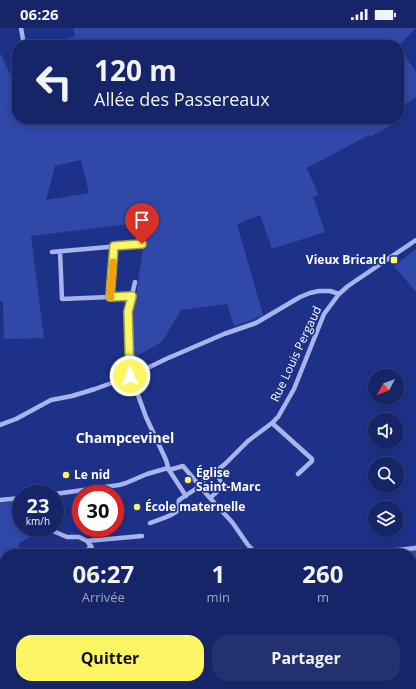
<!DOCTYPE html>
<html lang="fr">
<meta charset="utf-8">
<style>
:root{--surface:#162567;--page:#233170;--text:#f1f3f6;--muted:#9ea5c0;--line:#35427b;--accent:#fcf665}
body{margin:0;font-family:"Open Sans",sans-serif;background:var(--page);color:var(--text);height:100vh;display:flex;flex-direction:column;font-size:15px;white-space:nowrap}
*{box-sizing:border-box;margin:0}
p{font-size:13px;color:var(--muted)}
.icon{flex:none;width:22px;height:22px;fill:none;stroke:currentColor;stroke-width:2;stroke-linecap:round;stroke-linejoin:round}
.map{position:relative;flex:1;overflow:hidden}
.side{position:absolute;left:0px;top:521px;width:416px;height:140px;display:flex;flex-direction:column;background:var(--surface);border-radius:16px 16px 0 0;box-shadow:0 2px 10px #0003,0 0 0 1px var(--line)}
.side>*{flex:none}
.hud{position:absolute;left:12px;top:12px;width:392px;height:84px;border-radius:16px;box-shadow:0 2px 10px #0003,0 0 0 1px var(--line);background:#162567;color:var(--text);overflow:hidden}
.needle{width:26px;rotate:229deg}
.fabs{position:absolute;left:368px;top:341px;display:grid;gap:8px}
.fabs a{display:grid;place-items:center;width:36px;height:36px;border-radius:50%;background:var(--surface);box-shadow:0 2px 10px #0003,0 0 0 1px var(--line);font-size:20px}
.speed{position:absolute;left:12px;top:457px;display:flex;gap:8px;font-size:20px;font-weight:700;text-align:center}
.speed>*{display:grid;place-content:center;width:52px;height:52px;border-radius:50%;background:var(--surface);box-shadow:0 2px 10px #0003,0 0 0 1px var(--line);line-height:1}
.speed small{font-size:10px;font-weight:400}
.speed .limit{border:6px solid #d22;background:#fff;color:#111}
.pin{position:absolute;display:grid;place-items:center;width:34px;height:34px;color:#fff;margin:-41px -17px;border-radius:50% 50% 50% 0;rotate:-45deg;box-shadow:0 0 4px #0007}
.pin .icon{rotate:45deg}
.me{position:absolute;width:44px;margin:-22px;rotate:358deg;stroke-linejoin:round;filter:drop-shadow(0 0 3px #0008)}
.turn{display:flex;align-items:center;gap:14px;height:84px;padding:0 16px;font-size:18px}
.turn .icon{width:52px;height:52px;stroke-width:2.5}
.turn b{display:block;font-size:28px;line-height:34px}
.eta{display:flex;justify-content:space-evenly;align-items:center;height:68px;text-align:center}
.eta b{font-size:24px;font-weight:700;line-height:28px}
.button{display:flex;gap:8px;margin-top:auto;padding:8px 16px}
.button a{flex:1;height:46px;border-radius:16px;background:var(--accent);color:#111;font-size:16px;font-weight:700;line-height:46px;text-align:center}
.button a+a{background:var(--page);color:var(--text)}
.status{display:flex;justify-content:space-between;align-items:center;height:28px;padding:0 20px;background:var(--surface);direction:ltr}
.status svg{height:11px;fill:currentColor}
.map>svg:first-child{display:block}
.green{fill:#3048a7;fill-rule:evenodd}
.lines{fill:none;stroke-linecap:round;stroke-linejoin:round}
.minor{stroke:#a7b5ec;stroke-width:4.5}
.route-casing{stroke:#a4a042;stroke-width:10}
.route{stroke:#fcf665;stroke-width:7}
.slow{stroke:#f59e0b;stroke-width:7}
.poi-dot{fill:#fcf665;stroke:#1d3189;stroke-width:1.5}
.labels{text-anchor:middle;stroke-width:3.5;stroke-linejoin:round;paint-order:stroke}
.poi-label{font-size:12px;font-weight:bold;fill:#fff;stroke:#1d3189;text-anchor:start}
.street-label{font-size:12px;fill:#fff;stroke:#1d3189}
.quarter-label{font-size:14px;font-weight:bold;fill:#fff;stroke:#1d3189}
</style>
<div class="status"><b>06:26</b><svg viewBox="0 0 49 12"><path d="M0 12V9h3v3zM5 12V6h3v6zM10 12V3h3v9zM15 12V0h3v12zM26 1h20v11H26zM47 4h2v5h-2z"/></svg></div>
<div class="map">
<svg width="416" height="661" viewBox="0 0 416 661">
<rect width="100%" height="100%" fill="#1d3189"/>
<path class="green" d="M74 0H416L399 18 416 44V69L399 80V17H57L75 7 73 1Z
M0 25 14 54 17 52V91H386L390 98 370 109 369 107 307 140 318 166 313 169 325 204 272 221 260 187 237 196 263 287 252 292 234 298 227 276 181 282 162 314 133 330V288L146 200 145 194 31 208 44 310 4 311 3 273H0ZM81 132 89 165 46 172 55 138Z
M416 221V264L394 238Z
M14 473 15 478 21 477V500H43L44 502 19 515 20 526H5V541L0 542V475Z
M416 517V634L411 631V526H353L366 523Z
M5 560V599L0 591V564Z
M411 637 416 640V661H241L240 656H411Z
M43 656H174L179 661H40Z"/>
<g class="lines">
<path class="minor" d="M21 0 24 17
M60 223 62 271 132 268
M52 224 142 216
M135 254 128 284 131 348 146 389 166 432 169 442 186 468
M110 269 115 218
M272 395 312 431V433L298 446
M0 397 16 391 51 372 72 368 95 361 131 348 166 331 224 306 256 295 300 269 310 265 319 263H330L339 266
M169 442 183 438 209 469 232 494 248 517 253 522 259 526
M199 457 225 436 248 413 272 395 278 389 294 361 324 286 339 266 348 258 416 212
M55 466 119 457 126 455 147 446 168 440
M210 470C222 459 226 459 215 444
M0 472 21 470
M150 495C157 492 174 488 178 482 180 478 178 475 179 472L200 458
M46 500 67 509H79L87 513 96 526
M87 513 142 508
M68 522 70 526
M84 526 91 518
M365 526 416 520
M411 634 416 636"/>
</g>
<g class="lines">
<defs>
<path id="route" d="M130 348 128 284 132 268 110 269 114 218 142 216"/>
</defs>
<use href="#route" class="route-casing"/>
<use href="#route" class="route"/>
<path class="slow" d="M111 269H110L113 234"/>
</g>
<g class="poi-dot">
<rect x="390" y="228" width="8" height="8" rx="2"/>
<circle cx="66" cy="447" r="4"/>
<circle cx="188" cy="452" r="4"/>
<circle cx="137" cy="479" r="4"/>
</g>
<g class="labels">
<g class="poi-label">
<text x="386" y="236" text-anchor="end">Vieux Bricard</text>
<text x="196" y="449">Église<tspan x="196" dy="14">Saint-Marc</tspan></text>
<text x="74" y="451">Le nid</text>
<text x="145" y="483">École maternelle</text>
</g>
<g class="street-label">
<text transform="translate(296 326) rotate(-65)" y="4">Rue Louis Pergaud</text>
</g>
<g class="quarter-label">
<text x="125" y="415">Champcevinel</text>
</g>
</g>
</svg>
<div class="fabs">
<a><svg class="needle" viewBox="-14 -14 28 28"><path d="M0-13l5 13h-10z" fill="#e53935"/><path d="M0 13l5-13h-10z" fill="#9ea5c0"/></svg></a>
<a><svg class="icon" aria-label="sound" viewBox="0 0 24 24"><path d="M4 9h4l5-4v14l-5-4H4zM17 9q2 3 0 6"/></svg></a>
<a><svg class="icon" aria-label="search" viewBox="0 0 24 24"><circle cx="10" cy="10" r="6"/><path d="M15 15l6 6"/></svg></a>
<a><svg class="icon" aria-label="layers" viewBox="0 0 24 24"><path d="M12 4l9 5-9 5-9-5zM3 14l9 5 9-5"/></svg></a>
</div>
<div class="speed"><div>23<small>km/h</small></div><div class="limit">30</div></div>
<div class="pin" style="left:142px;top:216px;background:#d93025"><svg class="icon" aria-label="arrive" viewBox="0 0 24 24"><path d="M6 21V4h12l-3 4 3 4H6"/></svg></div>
<svg class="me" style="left:130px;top:348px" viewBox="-20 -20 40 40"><circle r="17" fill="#fcf665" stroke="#fff" stroke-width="3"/><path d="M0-11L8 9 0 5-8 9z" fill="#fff"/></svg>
<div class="hud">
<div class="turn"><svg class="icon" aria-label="left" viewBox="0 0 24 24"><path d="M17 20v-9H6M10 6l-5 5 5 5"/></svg><div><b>120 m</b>Allée des Passereaux</div></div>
</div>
<section class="side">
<div class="eta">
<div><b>06:27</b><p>Arrivée</p></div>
<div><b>1</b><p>min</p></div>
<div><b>260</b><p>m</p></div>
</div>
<div class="button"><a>Quitter</a><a>Partager</a></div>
</section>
</div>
